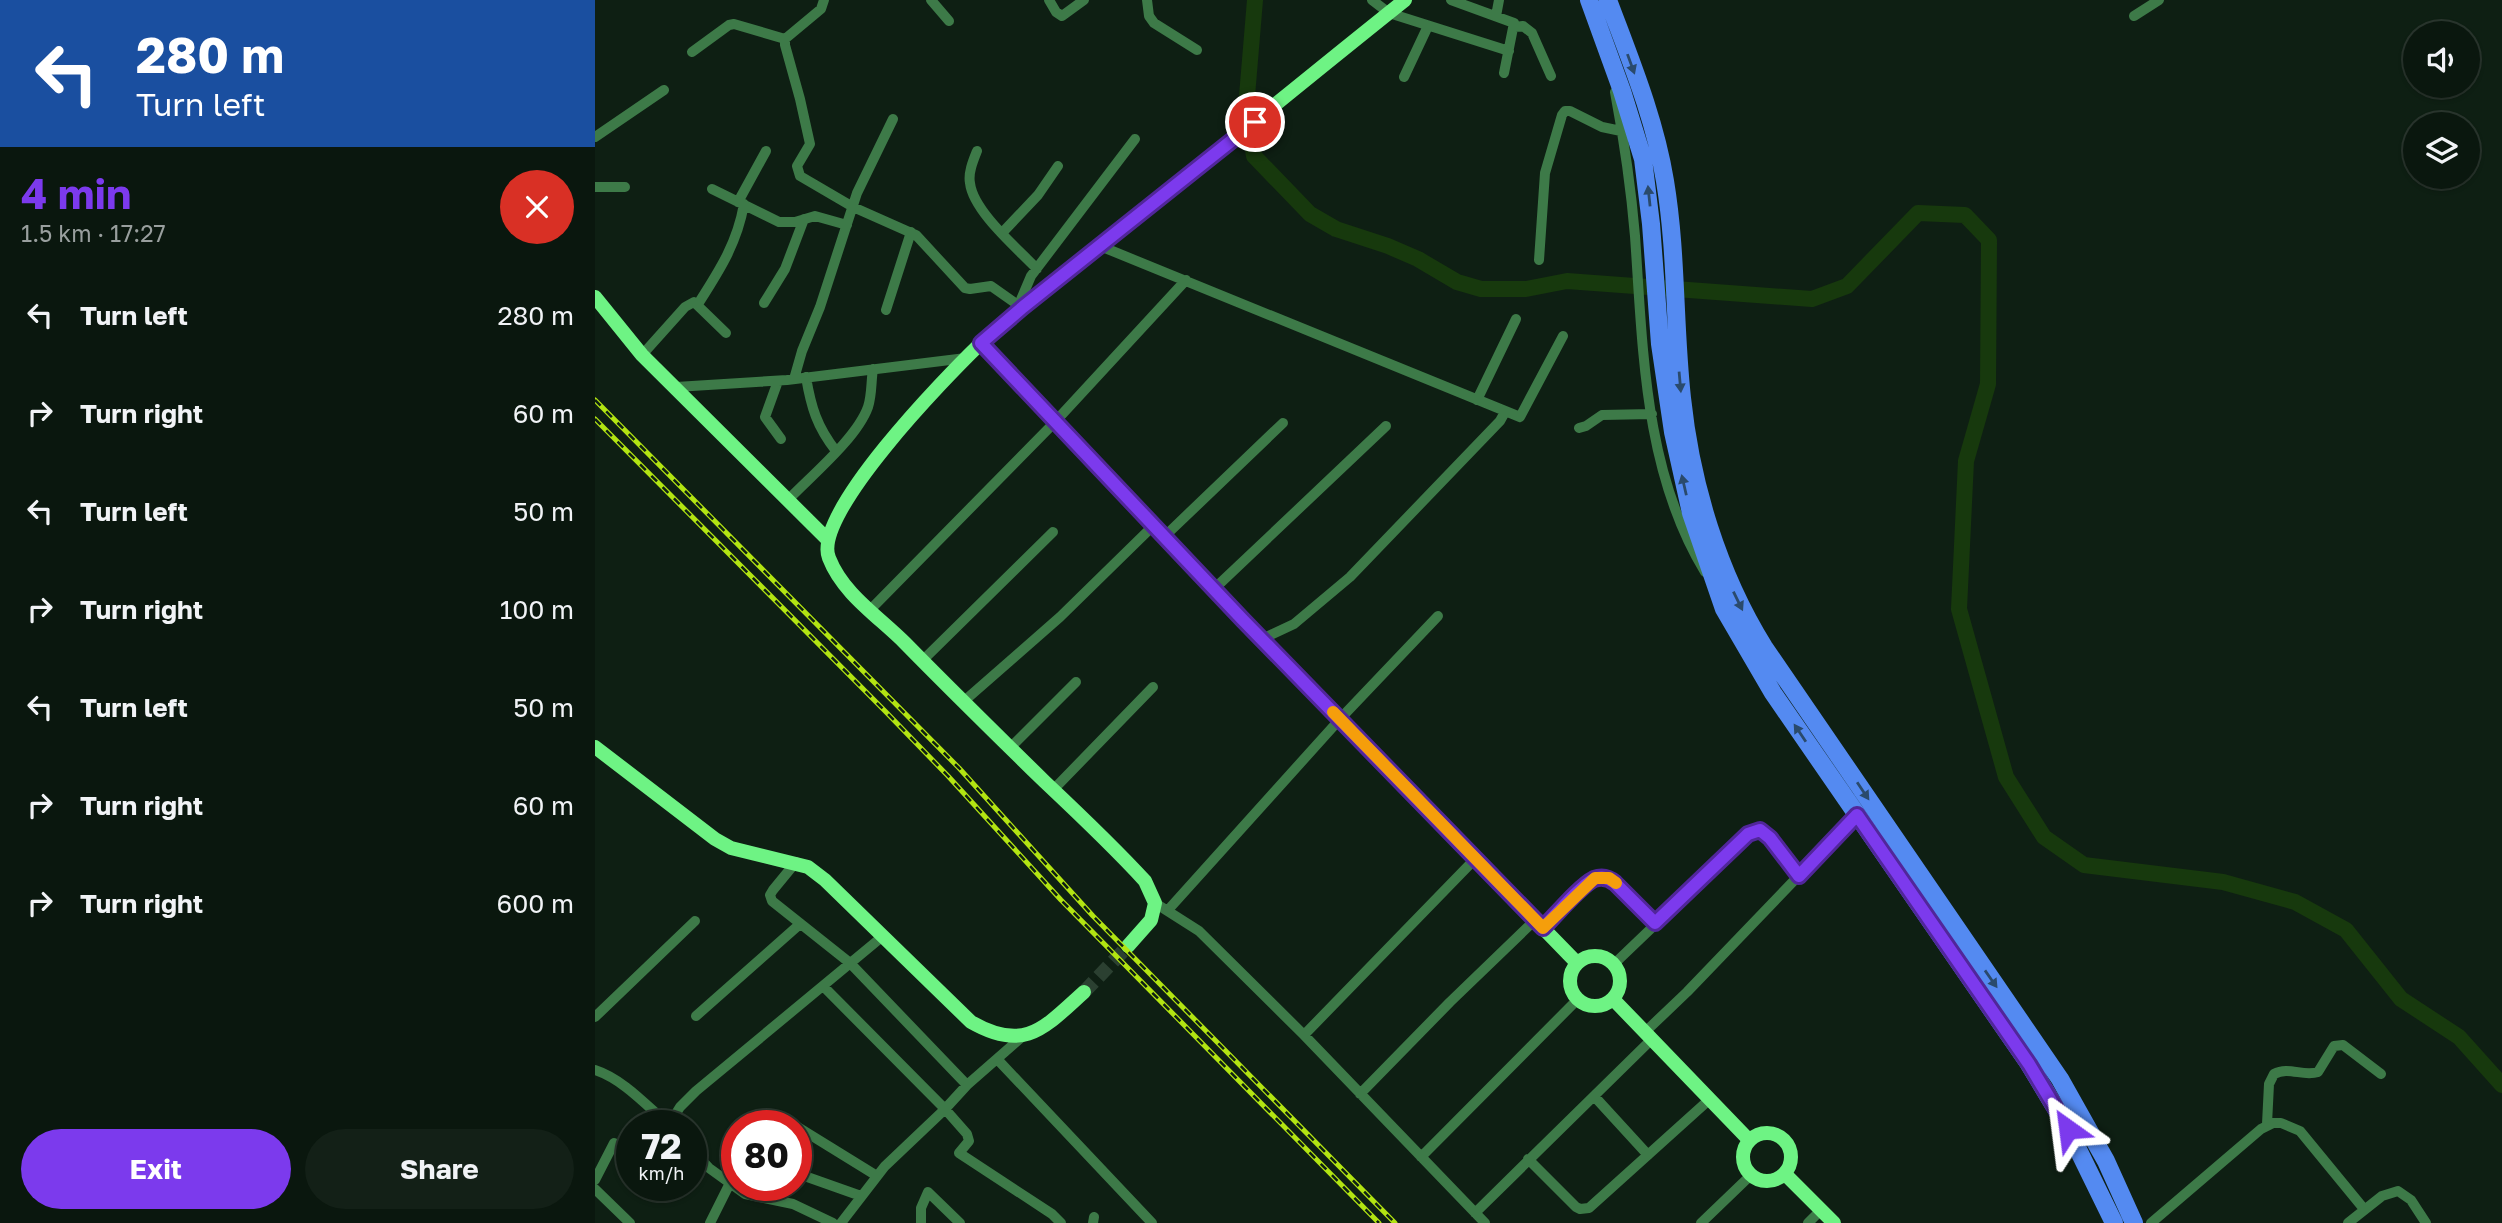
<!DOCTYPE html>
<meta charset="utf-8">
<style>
:root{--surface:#0a170e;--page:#132017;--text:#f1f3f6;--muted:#999f9e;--line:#2a362e;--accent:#7c3aed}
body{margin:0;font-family:"Golos Text",sans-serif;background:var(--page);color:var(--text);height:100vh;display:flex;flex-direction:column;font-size:26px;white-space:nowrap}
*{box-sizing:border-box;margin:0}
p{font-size:23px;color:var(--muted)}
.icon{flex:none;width:38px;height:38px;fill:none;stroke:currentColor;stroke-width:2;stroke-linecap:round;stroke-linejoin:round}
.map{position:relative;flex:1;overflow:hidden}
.side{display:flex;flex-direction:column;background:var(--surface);width:595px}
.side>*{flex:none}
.hud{background:#1a4fa0;color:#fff;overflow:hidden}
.buttons{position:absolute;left:1808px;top:21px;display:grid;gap:14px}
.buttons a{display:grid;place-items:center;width:77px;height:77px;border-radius:50%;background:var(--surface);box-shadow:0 2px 5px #0004,0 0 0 2px var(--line);font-size:35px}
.speed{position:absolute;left:21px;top:1110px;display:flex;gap:14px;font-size:35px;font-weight:700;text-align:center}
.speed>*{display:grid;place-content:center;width:91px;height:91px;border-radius:50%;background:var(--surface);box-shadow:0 2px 5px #0004,0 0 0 2px var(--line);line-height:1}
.speed small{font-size:18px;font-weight:400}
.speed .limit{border:10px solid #d22;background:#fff;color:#111}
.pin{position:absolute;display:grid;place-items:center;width:60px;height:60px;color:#fff;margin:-30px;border:4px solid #fff;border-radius:50%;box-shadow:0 2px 7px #0007}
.me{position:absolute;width:77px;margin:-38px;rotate:329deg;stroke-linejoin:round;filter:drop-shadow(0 0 5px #0008)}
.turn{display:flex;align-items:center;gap:24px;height:147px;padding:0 21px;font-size:32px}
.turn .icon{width:91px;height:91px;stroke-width:2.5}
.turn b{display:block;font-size:49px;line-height:60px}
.round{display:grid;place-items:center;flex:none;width:74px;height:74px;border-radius:37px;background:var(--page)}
.overview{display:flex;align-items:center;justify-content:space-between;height:119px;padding:0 21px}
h1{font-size:42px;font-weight:700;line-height:52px;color:var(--accent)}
.action{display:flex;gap:14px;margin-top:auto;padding:14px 21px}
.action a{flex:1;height:80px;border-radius:42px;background:var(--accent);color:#fff;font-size:28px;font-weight:700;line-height:80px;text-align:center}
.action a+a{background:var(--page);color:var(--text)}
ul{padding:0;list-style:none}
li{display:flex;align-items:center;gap:21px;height:98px;padding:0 21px}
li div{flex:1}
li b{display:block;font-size:26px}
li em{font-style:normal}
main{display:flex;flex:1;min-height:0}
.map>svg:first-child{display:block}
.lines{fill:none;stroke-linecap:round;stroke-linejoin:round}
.river{stroke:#17390d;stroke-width:16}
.secondary-tunnel{stroke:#2b4031;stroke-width:14;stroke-dasharray:14 7;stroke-linecap:butt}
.street{stroke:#3d7a48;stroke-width:10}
.secondary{stroke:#6ef384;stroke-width:14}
.highway{stroke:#548af1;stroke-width:18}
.rail-casing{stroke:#b2e412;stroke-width:5}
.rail{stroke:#0e1f13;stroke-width:2.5;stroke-dasharray:8;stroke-linecap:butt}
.oneway{fill:#2a4a6c}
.route-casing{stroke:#51269a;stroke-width:18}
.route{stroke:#7c3aed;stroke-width:12}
.slow{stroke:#f59e0b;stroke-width:12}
</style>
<main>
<section class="side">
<div class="hud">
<div class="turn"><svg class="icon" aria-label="left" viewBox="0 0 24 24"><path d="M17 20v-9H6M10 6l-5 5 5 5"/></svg><div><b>280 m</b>Turn left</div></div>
</div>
<div class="overview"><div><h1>4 min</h1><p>1.5 km · 17:27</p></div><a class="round" style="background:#d93025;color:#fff"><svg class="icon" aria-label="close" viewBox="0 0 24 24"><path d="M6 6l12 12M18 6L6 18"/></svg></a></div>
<ul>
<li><svg class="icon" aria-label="left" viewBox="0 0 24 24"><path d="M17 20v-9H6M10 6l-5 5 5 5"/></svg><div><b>Turn left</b></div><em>280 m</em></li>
<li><svg class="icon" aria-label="right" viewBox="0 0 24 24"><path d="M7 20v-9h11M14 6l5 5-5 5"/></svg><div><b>Turn right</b></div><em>60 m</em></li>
<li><svg class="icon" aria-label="left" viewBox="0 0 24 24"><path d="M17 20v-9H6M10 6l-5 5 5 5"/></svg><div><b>Turn left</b></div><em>50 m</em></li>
<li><svg class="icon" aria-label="right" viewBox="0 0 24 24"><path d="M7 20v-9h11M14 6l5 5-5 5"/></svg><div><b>Turn right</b></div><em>100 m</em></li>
<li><svg class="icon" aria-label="left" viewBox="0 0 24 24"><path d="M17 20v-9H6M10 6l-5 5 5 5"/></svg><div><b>Turn left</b></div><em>50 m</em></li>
<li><svg class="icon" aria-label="right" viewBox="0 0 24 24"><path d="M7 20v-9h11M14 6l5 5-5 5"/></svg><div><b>Turn right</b></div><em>60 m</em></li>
<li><svg class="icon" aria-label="right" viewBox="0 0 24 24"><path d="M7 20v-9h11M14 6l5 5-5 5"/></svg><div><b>Turn right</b></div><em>600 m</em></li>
</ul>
<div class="action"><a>Exit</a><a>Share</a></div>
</section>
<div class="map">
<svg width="1907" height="1223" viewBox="0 0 1907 1223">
<rect width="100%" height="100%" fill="#0e1f13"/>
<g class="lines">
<path class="river" d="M660 0 651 108 659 156 715 214 741 229 793 246 823 259 862 282 886 289H931L972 281 1217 299 1252 286 1323 213 1370 215 1394 240 1393 384 1371 461 1364 609 1411 777 1449 837 1489 865 1628 882 1700 902 1751 930 1806 999 1864 1037 1907 1085"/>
<path class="secondary-tunnel" d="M489 992 533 946"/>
<path class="street" d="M229 0 226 9 190 39V45L205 99 215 144 202 166 205 176 258 207 321 235 370 288 375 289 396 286 423 305
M336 0 354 21
M454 0 461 12 467 16 489 0
M552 0 554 16 559 23 602 50
M777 0 794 13 914 51
M856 0 919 23 909 73
M901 16 904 0
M1539 16 1564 0
M920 27 928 26 937 33 956 76
M97 52 134 25 139 24 190 39
M809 77 833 26
M1020 92C1029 140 1036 188 1040 236 1048 350 1049 471 1110 572
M0 137 69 90
M382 151C378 161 373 173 375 183 378 211 422 248 442 269
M0 187H30
M117 189 184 222H200L220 216 252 225
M143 202 171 151
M407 233 443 195 463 166
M505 246 925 417 968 336
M944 260 950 173 967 115 970 111H975L1007 127 1026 131
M169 303 190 269 209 219
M103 304C124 271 142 244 149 204
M422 309 436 276 540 139
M291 310 316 232
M47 355 90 307 99 302 131 333
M211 377C216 407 222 427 241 451
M199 379 207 351 225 307 262 193 298 119
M183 381 170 417 186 439
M81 387 192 380 371 358
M882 400 921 319
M984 428 991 426 1007 415 1057 414
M193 500C216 476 262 438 273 407 277 395 276 381 278 369
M570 536 688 423
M619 589 791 426
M275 610 459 423 591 280
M667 639 699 624 755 577 905 421 910 412
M327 661 458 532
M368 702 465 617 559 525
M415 748 481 682
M458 790 558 687
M201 862 178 890 175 895 177 901 255 963 372 1085
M560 903 604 931 709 1035 890 1223
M573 910 745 719 843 616
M948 928C960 917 990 880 1004 878 1011 877 1015 879 1020 883L1060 923
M1019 964 1158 831 1165 829 1170 833 1204 876
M228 986 350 1109 290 1166 246 1223
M101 1016 205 924
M0 1017 100 921
M1049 1033 1092 992 1262 815
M709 1035 880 859
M428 1036 372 1085 350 1109 372 1134 374 1141 364 1153 457 1214 466 1223
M403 1060 557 1223
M0 1070C28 1079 52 1106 74 1125
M765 1094 855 1002 940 920
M999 1096 1053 1155
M1672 1124 1674 1084 1679 1074C1694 1066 1708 1077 1723 1072L1739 1046 1748 1045 1786 1074
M74 1125 85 1107 101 1091 288 936
M201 1126 282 1176
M96 1149 114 1168 150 1194 198 1204 238 1223
M826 1157 983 999
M933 1159 981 1207 985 1209 994 1208 1115 1099
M201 1173 266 1196
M0 1180 19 1143
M0 1189 35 1223
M880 1213 1056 1040
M115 1223 135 1183
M326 1223V1208L333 1192 365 1223
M498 1223 499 1217
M1106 1223 1156 1175
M1213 1223 1226 1210
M1556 1223 1666 1129 1678 1123H1686L1705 1131 1769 1209
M1753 1223 1787 1196 1803 1191 1816 1200 1831 1223"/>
<path class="secondary" d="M0 297 47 355 232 539
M386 343 648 620 982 963
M0 747 120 839 136 848 213 867 230 880 376 1022C430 1053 449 1028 489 992
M533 946 556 920 560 903 550 881C518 846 484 814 450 782 403 736 356 690 310 643 283 616 248 594 234 558 216 515 352 376 384 345 430 301 483 264 533 224 625 150 717 74 810 0
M975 981a25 25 0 1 1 50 0a25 25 0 1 1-50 0Z
M1018 999 1154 1140
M1148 1157a24 24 0 1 1 48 0a24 24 0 1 1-48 0Z
M1190 1174 1239 1223"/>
<path class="highway" d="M994 0 1027 91 1048 159 1056 224 1065 344 1078 432 1096 513 1129 609 1178 693 1434 1064 1473 1129 1519 1223
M1013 0C1035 59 1060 119 1070 181 1082 253 1079 325 1087 398 1096 484 1123 573 1169 647L1465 1079 1511 1161 1539 1223"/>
<defs>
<path id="rail" d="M0 400 364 768 498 916 800 1223
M0 419 290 711 353 776 466 900 784 1223"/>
</defs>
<use href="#rail" class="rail-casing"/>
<use href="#rail" class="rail"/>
</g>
<defs><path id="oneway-solid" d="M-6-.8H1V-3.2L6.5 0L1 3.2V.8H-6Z" transform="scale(1.75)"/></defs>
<g class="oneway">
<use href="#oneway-solid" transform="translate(1036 64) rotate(70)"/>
<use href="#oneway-solid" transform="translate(1054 196) rotate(-96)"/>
<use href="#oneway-solid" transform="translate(1085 382) rotate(85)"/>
<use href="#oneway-solid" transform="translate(1089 485) rotate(-103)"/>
<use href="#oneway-solid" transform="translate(1143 601) rotate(64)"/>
<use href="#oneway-solid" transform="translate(1205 733) rotate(-124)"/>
<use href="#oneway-solid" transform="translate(1268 791) rotate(56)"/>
<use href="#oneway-solid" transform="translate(1396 979) rotate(55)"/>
</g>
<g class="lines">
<defs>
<path id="route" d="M660 122 428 307 386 343 648 620 948 928C960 916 985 886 999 879 1007 876 1014 878 1020 883L1060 923 1153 834 1165 830 1175 838 1204 876 1262 815 1434 1064 1473 1129"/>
</defs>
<use href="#route" class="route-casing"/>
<use href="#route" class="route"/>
<path class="slow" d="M738 712 948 928 1000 878H1014L1021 883"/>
</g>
</svg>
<div class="buttons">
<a><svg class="icon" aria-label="sound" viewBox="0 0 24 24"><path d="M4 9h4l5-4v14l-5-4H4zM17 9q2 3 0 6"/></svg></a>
<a><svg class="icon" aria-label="layers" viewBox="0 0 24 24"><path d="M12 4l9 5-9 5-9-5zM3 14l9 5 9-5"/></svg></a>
</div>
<div class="speed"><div>72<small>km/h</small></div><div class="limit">80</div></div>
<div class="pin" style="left:660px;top:122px;background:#d93025"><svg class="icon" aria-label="arrive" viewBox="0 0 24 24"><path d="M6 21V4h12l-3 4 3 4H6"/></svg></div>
<svg class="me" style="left:1473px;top:1129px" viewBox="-20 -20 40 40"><path d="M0-17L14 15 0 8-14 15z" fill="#7c3aed" stroke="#fff" stroke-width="4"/></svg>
</div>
</main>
